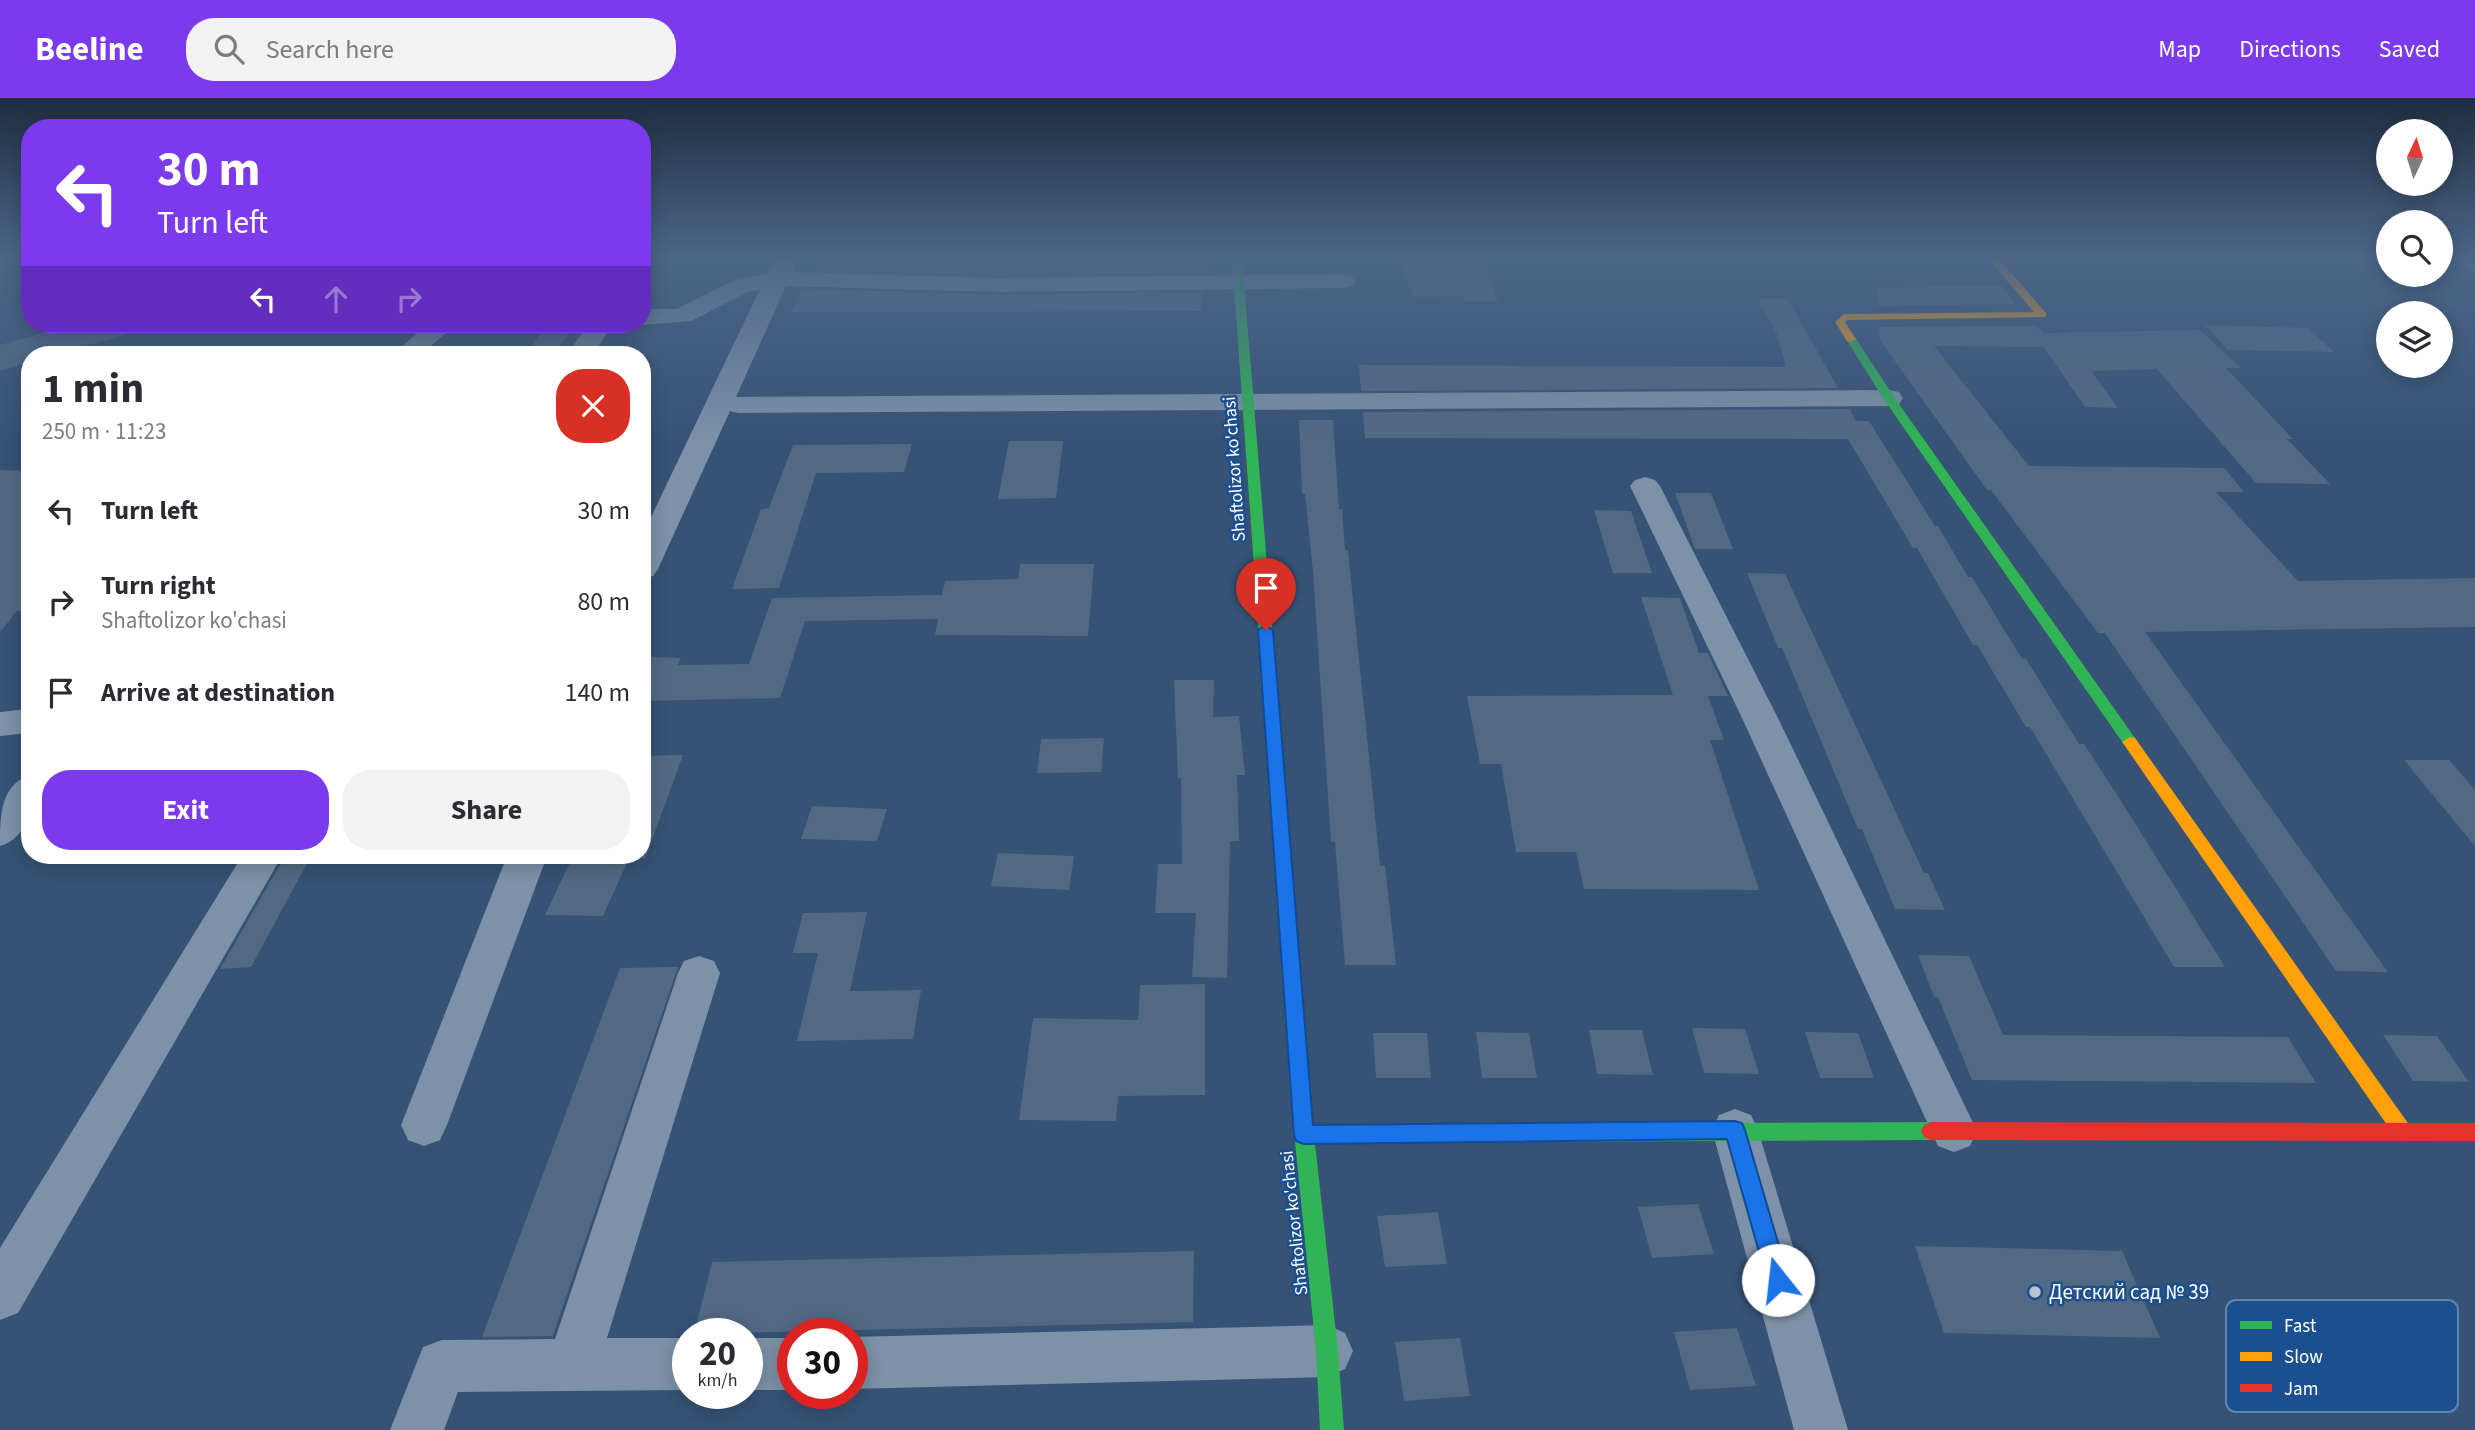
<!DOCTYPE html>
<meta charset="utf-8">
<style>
:root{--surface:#fff;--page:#f2f2f3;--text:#2b2b33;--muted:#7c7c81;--accent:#7c3aed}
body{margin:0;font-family:"Source Sans 3",sans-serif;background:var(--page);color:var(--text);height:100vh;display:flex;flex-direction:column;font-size:26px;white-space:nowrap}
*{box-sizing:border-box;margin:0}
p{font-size:23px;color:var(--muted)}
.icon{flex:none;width:38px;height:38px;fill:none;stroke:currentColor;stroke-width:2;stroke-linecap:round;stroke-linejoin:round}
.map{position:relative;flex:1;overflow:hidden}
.sheet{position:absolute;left:21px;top:248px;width:630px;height:518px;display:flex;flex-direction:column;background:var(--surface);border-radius:28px;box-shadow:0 4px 18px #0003}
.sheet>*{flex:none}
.banner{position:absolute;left:21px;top:21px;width:630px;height:214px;border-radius:28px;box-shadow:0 4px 18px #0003;background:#7c3aed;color:#fff;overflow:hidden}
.needle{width:46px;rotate:4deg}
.tools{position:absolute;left:2376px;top:21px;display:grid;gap:14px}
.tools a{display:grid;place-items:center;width:77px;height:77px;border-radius:50%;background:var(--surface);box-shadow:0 4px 18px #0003;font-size:35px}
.speed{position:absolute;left:672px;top:1220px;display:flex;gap:14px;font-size:35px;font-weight:700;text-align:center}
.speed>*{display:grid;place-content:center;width:91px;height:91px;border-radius:50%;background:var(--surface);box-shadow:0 4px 18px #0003;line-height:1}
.speed small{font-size:18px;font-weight:400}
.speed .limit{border:10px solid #d22;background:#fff;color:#111}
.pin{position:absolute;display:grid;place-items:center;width:60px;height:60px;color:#fff;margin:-72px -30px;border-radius:50% 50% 50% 0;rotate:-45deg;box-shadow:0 0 7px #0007}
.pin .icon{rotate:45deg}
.me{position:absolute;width:77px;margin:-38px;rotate:344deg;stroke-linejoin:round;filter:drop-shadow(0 0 5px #0008)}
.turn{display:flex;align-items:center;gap:24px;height:147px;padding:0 21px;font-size:32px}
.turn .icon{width:91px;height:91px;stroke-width:2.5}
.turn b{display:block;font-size:49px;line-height:60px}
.lanes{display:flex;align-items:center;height:66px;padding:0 21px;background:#0003;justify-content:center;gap:35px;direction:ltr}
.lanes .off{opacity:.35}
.round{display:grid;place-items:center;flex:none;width:74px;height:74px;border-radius:28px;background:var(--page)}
.overview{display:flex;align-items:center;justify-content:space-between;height:119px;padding:0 21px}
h1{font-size:42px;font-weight:700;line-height:52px}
.cta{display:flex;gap:14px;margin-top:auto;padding:14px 21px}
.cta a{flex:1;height:80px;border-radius:28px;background:var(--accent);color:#fff;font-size:28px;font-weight:700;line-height:80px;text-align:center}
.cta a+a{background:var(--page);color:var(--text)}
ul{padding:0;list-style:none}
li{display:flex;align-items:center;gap:21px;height:91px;padding:0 21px}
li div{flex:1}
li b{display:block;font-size:26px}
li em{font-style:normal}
header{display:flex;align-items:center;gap:42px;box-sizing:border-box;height:98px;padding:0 35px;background:var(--accent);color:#fff}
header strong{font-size:33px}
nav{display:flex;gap:38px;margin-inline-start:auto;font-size:24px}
.search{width:490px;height:63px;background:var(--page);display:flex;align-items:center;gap:18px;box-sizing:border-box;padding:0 24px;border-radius:28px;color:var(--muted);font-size:26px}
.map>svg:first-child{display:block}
.building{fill:#526984}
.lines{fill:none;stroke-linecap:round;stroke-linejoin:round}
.street{fill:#7d92a8;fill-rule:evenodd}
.fast{fill:#30b455;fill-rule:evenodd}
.slow{fill:#ff9f0a;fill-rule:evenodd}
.jam{fill:#e5322d;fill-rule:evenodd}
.route{fill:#1a73e8;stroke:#114b97;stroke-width:2}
.poi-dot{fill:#b9c2ce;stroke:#1b4f8f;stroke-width:2.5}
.labels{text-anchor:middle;stroke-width:5;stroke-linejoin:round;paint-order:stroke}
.street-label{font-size:18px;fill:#fff;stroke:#1b4f8f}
.near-poi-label{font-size:21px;fill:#fff;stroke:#1b4f8f;text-anchor:start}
.key{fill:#1b4f8f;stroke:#5f84b1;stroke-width:2}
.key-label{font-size:19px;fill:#fff}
</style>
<header>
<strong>Beeline</strong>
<div class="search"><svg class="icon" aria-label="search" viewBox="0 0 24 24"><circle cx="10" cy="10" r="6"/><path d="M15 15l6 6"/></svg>Search here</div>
<nav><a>Map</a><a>Directions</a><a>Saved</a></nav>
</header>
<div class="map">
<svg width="2475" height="1332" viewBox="0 0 2475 1332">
<rect width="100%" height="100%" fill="#365274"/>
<path class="building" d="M1205 160 1203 175 1000 177 812 172 818 162Z
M1451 160H1483L1498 203 1465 204 1463 198 1413 199 1402 164 1452 163Z
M1966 188H2001L2016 206 1878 208 1877 189Z
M802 191 1000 197 1202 194 1201 213 791 214Z
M1758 201H1788L1838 290 1361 293 1359 267 1786 269 1777 236Z
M75 226H138L139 233 53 257H30V264L0 273V247Z
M547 227H574L556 253H528Z
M2205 227 2308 230 2334 254 2228 252Z
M2037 228 2043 235 2200 232 2241 270H2226L2293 341H2287L2330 386 2256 385 2157 271 2091 273 2118 310 2085 309 2044 249 1934 248 2029 368 2224 370 2244 394H2216L2298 483 2475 480V529L2145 534 2388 874 2336 873 2105 535H2098L1991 392H1987L1880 242 1879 229Z
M1850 311 1856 323H1869L1935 428H1938L1968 479H1972L2022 561H2026L2079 646H2084L2116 695 2225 869H2174L2030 629H2026L1977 547H1973L1917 450H1913L1848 341 1365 340 1363 314Z
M1299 322H1333L1339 411H1342L1345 452H1348L1380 768H1385L1396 867H1345L1335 744H1331L1313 474 1305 396H1302Z
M1009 343H1063L1056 400 998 401Z
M912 346 904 374 816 375 779 490 732 491 761 411 769 410 793 347Z
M0 372 30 373V514L17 513 0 534Z
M1675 395H1711L1733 451H1695Z
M1594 412 1631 413 1652 475H1613Z
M1020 466H1094L1088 538 935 537 938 521 805 523 780 600 642 603V578L651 559 681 560 678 567 749 566 772 500 942 497 945 483 1018 481Z
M1747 475 1785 476 1924 775H1928L1945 812 1895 811 1862 731H1858L1782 550H1778Z
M1641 499 1680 500 1699 555H1708L1728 598H1708L1724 642H1710L1759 792 1584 791 1576 754H1516L1501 666H1480L1467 598 1673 597Z
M1174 582H1214L1213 619 1239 618 1245 677H1237L1239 743H1230L1227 880 1192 879 1196 815H1155L1158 766H1182L1181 680H1178Z
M1104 640 1101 674 1037 675 1041 641Z
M683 657 645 761 642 760V658Z
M2404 662H2449L2475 692V748Z
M812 708 887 711 877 743 801 741Z
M998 755 1074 758 1069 792 991 788Z
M285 758H311L251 869 220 871Z
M573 758H630L603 818 545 817Z
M867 814 850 893 921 892 913 941 797 943 818 855H793L803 815Z
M1918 857 1969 858 2003 937 2288 939 2316 985 1972 982 1938 899H1934Z
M678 869 553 1238 482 1239 620 870Z
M1205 886V997L1118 998 1116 1023 1019 1022 1033 920 1138 922 1140 887Z
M1692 930 1745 931 1759 976 1704 975Z
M1589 932H1642L1653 977 1597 976Z
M1476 934 1529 935 1537 980H1482Z
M1805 934 1858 935 1874 980H1820Z
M1373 935H1427L1431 980H1376Z
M2383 937 2437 938 2469 984 2413 983Z
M1698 1106 1714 1156 1652 1160 1638 1109Z
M1438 1114 1447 1166 1385 1169 1377 1118Z
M1915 1148 2122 1153 2160 1240 1944 1235Z
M1194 1153 1193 1224 694 1236 712 1164Z
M1737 1230 1756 1288 1690 1292 1674 1234Z
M1460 1240 1470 1298 1404 1303 1395 1244Z"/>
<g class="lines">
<path class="street" d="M784 160 792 162 796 167 793 174 1000 180 1343 176 1352 178 1355 183 1352 188 1343 190 1000 194 786 188 736 299 1889 292 1899 294 1903 300 1899 306 1889 308 738 315 730 313 658 471 653 478 642 481V438L760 191 748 194 691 223 642 227 639 226H642V211H677L732 183 768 175 776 162Z
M428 226H456L421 257H392Z
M588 226H613L593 257H567Z
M1645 379 1655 382 1660 388 1778 620 1977 1033 1970 1048 1954 1054 1938 1048 1742 620 1630 388 1635 382Z
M30 611V635L0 638V614Z
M30 677C30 706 33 737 0 748 0 719 0 687 30 677Z
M242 758H282L18 1215 0 1222V1150Z
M507 758H547L447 1027 440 1042 424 1048 408 1042 401 1027Z
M699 858 714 863 720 875 607 1240H688V1292L458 1294 444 1332H390L423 1249 442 1242 555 1241 678 875 684 863Z
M1735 1011 1751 1017 1758 1032 1848 1332H1794L1712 1032 1719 1017Z
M1327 1227 1345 1235 1353 1253 1345 1271 1327 1279 852 1291V1239Z
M747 1240H793V1292H747Z"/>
<path class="fast" d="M1232 160H1242L1289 736 1287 740H1275L1273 736Z
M2454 160H2465L2475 166V174Z
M1847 239H1855L1894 299 2135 640 2138 644 2135 648H2125L1883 300 1846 241Z
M1303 1015 1310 1018 1313 1027 1931 1024 1938 1027 1941 1033 1938 1039 1931 1042 1315 1045 1338 1253 1344 1332H1320L1316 1253 1293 1024 1296 1018Z"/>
<path class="slow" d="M1988 160H1998L2046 215V219L1847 222 1845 224 1856 241 1851 244 1847 243 1835 224 1844 216 2034 214Z
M2130 639 2135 640 2410 1028 2413 1034 2410 1040 2403 1043 2396 1040 2125 648 2122 644Z
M1281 730 1287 732 1289 736 1313 1024 1310 1030 1303 1033 1296 1030 1293 1024 1273 736 1275 732Z"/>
<path class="jam" d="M1931 1024 2475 1025V1043L1931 1042 1924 1039 1921 1033 1924 1027Z"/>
</g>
<linearGradient id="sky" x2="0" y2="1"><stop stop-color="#1e2d40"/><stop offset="0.46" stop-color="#4c6688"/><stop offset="1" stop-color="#4c6688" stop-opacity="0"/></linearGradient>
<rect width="2475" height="346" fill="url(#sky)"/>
<path class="route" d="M1266 527 1273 532 1313 1027 1735 1023 1742 1025 1745 1032 1789 1182 1786 1189 1778 1192 1770 1189 1767 1182 1727 1041 1304 1046 1296 1043 1294 1037 1258 532Z"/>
<circle class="poi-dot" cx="2035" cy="1194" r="7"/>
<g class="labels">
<g class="street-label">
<text transform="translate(1234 371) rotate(-94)" y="6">Shaftolizor ko'chasi</text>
<text transform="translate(1294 1125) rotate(-96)" y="6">Shaftolizor ko'chasi</text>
</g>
<g class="near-poi-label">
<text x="2049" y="1201">Детский сад № 39</text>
</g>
</g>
<rect x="2226" y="1202" width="232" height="112" rx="10" class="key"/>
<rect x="2240" y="1223" width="32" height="8" fill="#30b455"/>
<rect x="2240" y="1254" width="32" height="9" fill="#ff9f0a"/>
<rect x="2240" y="1286" width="32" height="8" fill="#e5322d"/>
<g class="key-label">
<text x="2284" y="1234">Fast</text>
<text x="2284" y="1265">Slow</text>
<text x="2284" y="1297">Jam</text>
</g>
</svg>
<div class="tools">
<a><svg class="needle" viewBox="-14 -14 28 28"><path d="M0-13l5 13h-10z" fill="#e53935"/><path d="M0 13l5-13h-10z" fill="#7c7c81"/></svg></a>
<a><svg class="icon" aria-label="search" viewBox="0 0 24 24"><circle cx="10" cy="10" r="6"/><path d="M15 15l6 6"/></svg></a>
<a><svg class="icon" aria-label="layers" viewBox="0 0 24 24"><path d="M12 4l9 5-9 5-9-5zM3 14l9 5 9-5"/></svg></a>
</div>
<div class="speed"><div>20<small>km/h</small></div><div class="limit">30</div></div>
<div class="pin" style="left:1266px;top:532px;background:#d93025"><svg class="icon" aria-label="arrive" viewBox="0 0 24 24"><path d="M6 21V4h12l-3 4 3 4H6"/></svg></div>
<svg class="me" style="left:1778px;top:1182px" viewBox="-20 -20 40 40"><circle r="19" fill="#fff"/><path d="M0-13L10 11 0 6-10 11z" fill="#1a73e8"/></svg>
<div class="banner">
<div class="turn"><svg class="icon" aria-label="left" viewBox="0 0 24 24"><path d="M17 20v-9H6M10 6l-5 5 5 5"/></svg><div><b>30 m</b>Turn left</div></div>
<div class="lanes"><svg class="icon" aria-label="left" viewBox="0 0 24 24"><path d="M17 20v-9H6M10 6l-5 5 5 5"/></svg><svg class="icon off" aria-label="ahead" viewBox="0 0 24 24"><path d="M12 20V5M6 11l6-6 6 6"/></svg><svg class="icon off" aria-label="right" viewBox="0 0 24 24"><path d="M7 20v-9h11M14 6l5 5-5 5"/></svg></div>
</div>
<section class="sheet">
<div class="overview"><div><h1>1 min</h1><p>250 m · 11:23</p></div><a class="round" style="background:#d93025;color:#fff"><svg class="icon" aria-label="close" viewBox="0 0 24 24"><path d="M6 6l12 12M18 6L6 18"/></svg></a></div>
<ul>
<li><svg class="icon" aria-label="left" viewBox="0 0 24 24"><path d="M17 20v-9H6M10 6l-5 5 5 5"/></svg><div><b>Turn left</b></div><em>30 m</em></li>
<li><svg class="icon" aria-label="right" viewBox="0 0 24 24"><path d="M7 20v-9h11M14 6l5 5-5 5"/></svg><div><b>Turn right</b><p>Shaftolizor ko'chasi</p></div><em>80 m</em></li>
<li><svg class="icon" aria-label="arrive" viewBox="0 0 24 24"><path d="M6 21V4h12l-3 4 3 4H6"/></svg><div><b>Arrive at destination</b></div><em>140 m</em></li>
</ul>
<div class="cta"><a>Exit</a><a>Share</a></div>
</section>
</div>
